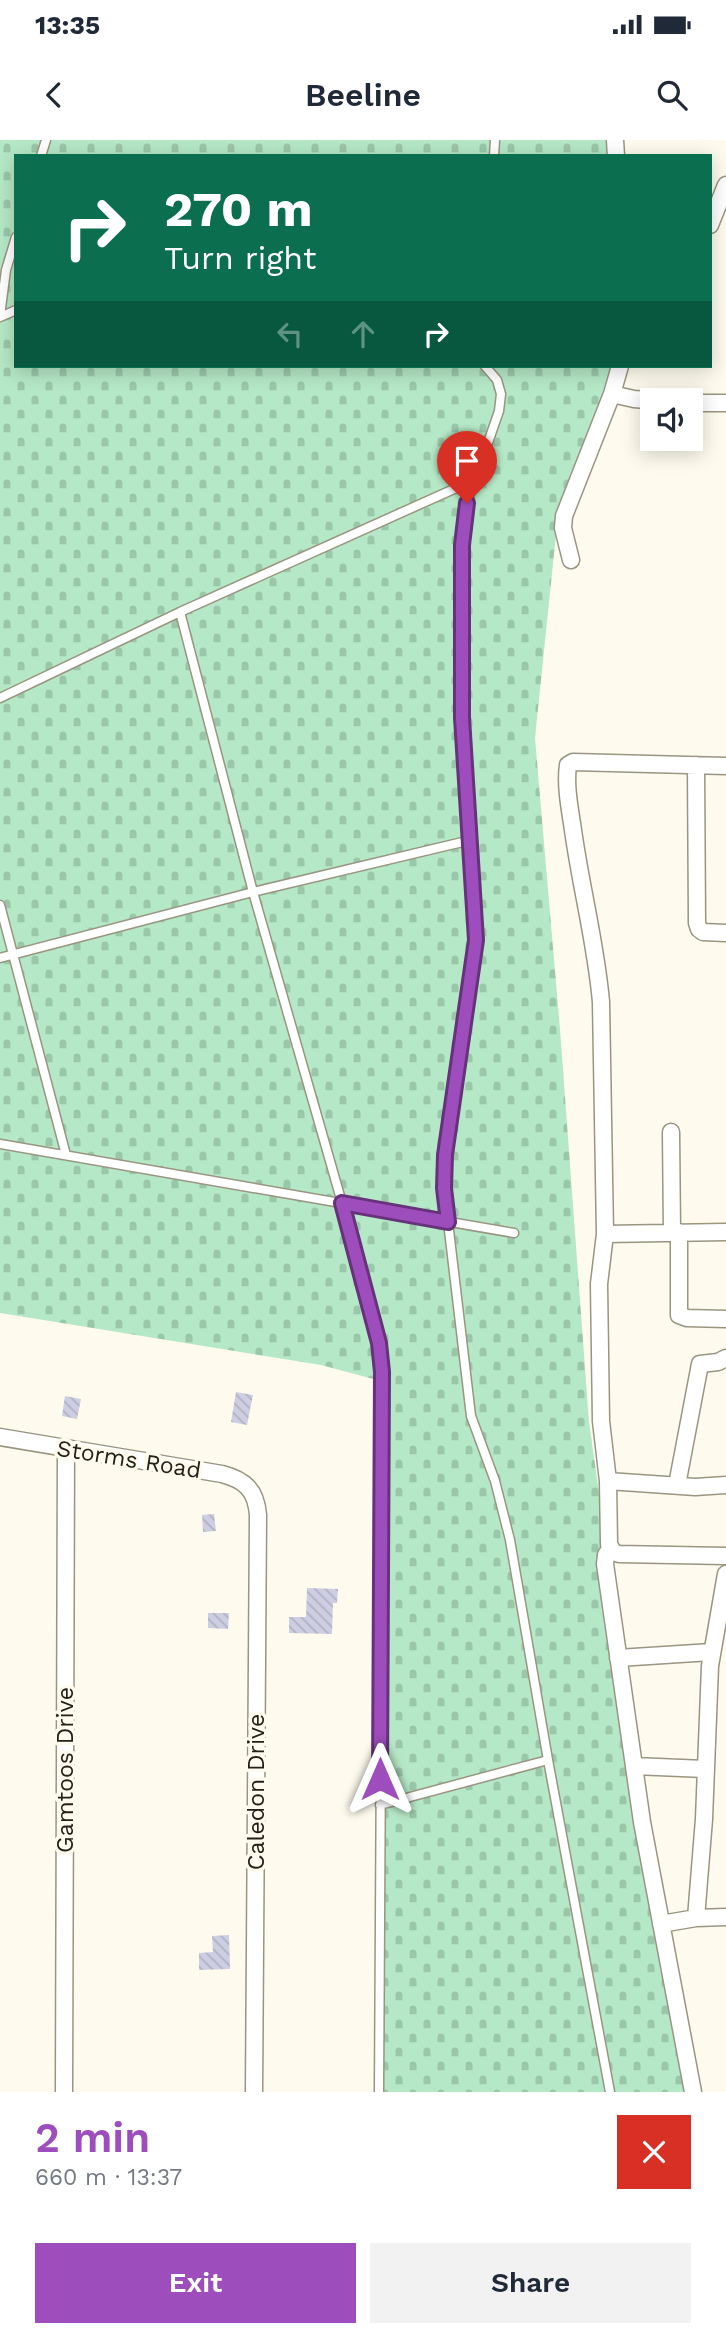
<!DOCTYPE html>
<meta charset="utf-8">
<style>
:root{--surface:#fff;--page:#f2f2f3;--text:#1f2937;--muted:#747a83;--accent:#9d4dbc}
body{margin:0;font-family:"Work Sans",sans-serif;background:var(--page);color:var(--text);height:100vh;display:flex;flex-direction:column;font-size:26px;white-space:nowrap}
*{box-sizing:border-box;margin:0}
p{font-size:23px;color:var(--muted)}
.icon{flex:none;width:38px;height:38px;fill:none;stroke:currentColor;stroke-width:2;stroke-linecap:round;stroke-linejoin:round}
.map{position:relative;height:1952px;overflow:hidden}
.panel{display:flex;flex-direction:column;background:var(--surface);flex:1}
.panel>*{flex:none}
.top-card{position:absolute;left:14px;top:14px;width:698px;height:214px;border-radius:0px;box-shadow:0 4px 18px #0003;background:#0b6e4f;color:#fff;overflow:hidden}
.controls{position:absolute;left:640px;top:248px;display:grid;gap:14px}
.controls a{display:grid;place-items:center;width:63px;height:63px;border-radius:0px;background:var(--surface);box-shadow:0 4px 18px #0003;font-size:35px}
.pin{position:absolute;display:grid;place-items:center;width:60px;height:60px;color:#fff;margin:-72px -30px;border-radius:50% 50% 50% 0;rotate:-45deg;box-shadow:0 0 7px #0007}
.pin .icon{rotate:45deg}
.me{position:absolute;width:77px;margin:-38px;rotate:0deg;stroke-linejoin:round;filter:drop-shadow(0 0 5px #0008)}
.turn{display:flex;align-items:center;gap:24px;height:147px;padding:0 35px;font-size:32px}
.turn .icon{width:91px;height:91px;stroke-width:2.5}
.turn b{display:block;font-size:49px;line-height:60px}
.lanes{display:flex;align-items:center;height:66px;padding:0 35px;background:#0003;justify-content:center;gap:35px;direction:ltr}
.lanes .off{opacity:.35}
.round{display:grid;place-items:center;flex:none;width:74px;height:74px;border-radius:0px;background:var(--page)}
.headline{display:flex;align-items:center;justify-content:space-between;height:119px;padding:0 35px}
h1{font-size:42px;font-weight:600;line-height:52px;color:var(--accent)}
.button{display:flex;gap:14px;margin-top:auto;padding:14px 35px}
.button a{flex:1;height:80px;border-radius:0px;background:var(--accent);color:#fff;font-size:28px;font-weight:600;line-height:80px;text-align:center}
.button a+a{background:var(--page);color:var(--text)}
.status{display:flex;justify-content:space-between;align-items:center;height:49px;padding:0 35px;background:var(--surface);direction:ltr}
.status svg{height:19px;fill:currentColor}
header{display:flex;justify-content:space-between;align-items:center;height:91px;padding:0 35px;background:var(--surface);font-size:32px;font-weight:600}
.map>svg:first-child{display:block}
.cemetery{fill:url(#cemetery-stones)}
.building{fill:url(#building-back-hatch)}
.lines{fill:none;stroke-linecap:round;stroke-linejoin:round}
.service-casing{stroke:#999581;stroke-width:11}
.minor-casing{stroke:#999581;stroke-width:19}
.service{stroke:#fff;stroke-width:8}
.minor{stroke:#fff;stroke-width:16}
.route-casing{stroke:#66327a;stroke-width:18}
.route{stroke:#9d4dbc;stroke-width:12}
.labels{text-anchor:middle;stroke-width:7;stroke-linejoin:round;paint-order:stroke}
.street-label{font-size:23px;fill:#222018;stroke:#fefbee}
</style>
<div class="status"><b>13:35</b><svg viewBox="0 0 49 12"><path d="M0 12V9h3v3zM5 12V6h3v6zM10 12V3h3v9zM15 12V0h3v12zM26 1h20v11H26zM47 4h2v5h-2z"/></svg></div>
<header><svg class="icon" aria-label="back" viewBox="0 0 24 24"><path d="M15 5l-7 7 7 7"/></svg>Beeline<svg class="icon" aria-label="search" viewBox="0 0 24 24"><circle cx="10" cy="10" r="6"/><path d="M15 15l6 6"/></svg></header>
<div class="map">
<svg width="726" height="1952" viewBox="0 0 726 1952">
<defs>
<pattern id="cemetery-stones" width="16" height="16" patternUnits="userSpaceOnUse" patternTransform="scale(1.75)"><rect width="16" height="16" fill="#b5e8c6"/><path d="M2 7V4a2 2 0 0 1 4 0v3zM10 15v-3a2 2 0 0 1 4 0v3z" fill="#9bc7a9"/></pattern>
<pattern id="building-back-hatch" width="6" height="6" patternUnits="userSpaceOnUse" patternTransform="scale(1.75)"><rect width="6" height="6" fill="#cecee3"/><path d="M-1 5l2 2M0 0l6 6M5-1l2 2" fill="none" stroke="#b1b1c2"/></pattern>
</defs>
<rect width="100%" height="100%" fill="#fefbee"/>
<path class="cemetery" d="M0 0H610V16H16V226H620L557 385 535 598 560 889 589 1282 630 1572 698 1952H379L380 1272 377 1240 321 1225 0 1173Z"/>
<path class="building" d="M236 1252 253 1255 247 1285 231 1282Z
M65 1256 81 1259 77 1279 62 1276Z
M214 1374 216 1391 203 1392 202 1375Z
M307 1448 338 1449 337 1463H333L332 1494 289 1493V1477H306Z
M208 1473H229L228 1489 208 1488Z
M229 1795 230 1829 199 1830V1813L213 1812 212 1796Z"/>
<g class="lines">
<defs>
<path id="service" d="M41 16 46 0
M494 16 495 0
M0 176 6 130 16 97
M0 177 16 170
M485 226 497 240 501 254 499 271 467 363 462 405V578L476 800 445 1015 444 1048 471 1276 495 1341 510 1400 548 1620 610 1952
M180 472 253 752 342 1063 379 1203 383 1262 379 1952
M0 558 180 472 474 340
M0 765 66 1015
M0 818 253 752 471 700
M0 1004 514 1093
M380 1665 548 1620"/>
<path id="minor" d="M615 0 616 16
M710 85 726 45
M612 254 634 259 660 261
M691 263H726
M571 420 563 388 564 376 612 254 620 226
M696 625 697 783 699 789 703 792 726 793
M726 626 573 622 568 625C565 646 570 669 573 690 581 748 596 804 601 862L605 1094 599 1144 601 1281 608 1341 609 1404 613 1412 619 1414 726 1416
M671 992 672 1092
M679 1092V1175L687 1178 726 1179
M605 1094 726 1092
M0 1297 222 1334C245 1340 256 1350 258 1375L254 1952
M608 1341 695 1347 726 1345
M677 1345 700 1224 718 1222 726 1218
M610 1409 606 1415 605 1424 642 1682 693 1952
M618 1518 711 1512
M634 1626 705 1629
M696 1778 704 1679 710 1526 726 1434
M661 1784 696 1778 726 1777
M64 1952 66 1308"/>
</defs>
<use href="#service" class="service-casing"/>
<use href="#minor" class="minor-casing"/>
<use href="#service" class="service"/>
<use href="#minor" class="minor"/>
</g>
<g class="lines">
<defs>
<path id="route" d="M380 1639 382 1232 379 1203 342 1063 448 1082 444 1048 445 1015 476 800 462 578V405L467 363"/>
</defs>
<use href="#route" class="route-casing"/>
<use href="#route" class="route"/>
</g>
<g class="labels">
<g class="street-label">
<text transform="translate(129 1319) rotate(9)" y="8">Storms Road</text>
<text transform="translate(65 1630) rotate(-90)" y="8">Gamtoos Drive</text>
<text transform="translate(256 1652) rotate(-90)" y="8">Caledon Drive</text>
</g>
</g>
</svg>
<div class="controls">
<a><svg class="icon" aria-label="sound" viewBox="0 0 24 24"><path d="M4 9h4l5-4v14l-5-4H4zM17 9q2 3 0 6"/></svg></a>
</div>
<div class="pin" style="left:467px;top:363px;background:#d93025"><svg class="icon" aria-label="arrive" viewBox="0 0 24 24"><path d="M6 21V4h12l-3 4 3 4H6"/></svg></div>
<svg class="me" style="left:380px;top:1639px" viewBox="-20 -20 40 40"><path d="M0-17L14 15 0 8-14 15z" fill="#9d4dbc" stroke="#fff" stroke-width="4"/></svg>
<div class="top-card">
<div class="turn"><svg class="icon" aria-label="right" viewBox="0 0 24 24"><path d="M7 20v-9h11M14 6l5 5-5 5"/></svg><div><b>270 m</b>Turn right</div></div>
<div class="lanes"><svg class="icon off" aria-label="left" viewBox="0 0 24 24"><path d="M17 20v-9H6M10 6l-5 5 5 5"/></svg><svg class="icon off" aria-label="ahead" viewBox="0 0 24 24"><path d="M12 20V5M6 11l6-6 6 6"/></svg><svg class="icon" aria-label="right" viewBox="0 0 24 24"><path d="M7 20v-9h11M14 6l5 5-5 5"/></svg></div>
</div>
</div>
<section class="panel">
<div class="headline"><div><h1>2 min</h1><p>660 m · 13:37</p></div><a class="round" style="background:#d93025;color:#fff"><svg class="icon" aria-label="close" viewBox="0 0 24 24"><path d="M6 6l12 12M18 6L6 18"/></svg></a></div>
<div class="button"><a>Exit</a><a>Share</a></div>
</section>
